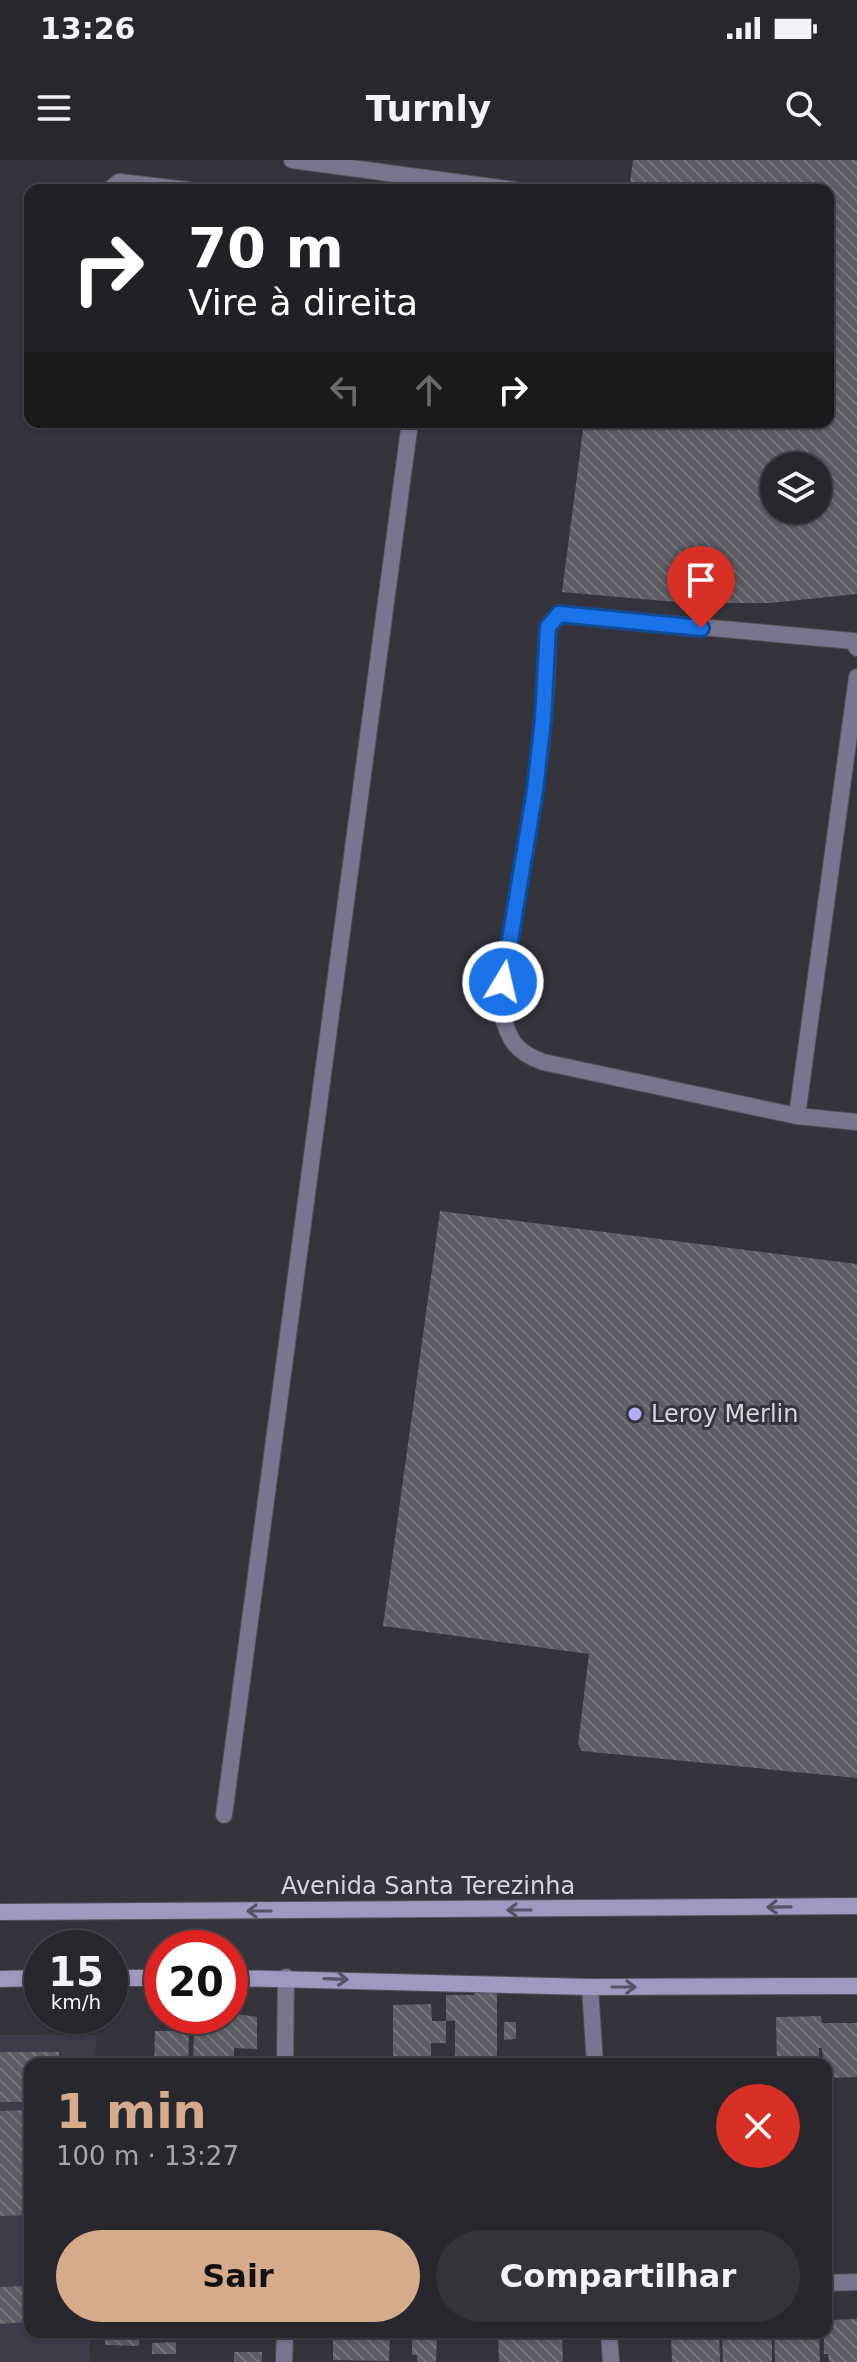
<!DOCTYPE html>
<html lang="pt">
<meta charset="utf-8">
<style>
:root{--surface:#28272e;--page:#34333a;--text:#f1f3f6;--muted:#a5a5aa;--line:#44444a;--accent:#d6ab8b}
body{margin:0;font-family:"DejaVu Sans",sans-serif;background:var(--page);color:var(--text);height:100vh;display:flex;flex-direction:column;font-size:30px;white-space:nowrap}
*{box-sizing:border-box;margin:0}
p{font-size:26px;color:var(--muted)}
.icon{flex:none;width:44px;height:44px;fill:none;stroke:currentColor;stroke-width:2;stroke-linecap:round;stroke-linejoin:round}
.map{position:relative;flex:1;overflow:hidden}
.details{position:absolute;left:24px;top:1898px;width:808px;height:280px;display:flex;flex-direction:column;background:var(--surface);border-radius:16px;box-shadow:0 2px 6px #0004,0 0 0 2px var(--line)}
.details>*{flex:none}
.top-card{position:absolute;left:24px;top:24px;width:810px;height:244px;border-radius:16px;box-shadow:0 2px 6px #0004,0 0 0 2px var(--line);background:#202124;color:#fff;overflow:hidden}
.buttons{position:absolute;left:760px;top:292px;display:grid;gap:16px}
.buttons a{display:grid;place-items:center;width:72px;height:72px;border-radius:50%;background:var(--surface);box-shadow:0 2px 6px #0004,0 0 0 2px var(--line);font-size:40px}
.speed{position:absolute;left:24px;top:1770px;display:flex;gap:16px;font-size:40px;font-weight:700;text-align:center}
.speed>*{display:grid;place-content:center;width:104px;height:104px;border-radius:50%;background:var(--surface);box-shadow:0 2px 6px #0004,0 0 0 2px var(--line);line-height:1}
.speed small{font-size:20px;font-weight:400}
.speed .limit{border:12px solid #d22;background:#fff;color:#111}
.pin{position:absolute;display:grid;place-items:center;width:68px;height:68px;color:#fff;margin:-82px -34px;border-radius:50% 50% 50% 0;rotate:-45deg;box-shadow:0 0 8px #0007}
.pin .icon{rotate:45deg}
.me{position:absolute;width:88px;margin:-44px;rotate:9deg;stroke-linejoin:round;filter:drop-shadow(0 0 6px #0008)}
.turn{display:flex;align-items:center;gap:28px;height:168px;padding:0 32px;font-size:36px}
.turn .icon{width:104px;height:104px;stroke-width:2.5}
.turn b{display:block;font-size:56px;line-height:68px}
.lanes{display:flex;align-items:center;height:76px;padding:0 32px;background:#0003;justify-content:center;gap:40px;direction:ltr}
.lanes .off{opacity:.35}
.round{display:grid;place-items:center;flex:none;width:84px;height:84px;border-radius:42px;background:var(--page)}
.overview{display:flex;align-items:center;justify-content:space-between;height:136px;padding:0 32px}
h1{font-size:48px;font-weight:700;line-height:60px;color:var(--accent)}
.cta{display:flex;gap:16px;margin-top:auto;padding:16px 32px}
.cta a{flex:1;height:92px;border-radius:48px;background:var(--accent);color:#111;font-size:32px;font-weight:700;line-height:92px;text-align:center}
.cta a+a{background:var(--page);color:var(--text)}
.status{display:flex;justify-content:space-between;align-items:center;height:56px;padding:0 40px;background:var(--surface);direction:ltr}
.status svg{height:22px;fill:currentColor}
header{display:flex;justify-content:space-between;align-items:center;height:104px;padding:0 32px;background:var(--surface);font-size:36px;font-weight:700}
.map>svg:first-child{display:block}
.built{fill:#3e3c4b}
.building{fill:url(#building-back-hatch);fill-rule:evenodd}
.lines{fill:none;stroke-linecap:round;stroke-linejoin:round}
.lane-casing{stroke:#525159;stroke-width:18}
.street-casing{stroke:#525159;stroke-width:18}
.secondary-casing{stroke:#525159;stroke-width:18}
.lane{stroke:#78768f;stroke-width:16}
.street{stroke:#78768f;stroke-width:16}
.secondary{stroke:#9d99c1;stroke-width:16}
.oneway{stroke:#545265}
.route-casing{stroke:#114b97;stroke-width:20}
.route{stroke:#1a73e8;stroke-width:14}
.poi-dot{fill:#b5acf9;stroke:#35343d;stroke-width:3}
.labels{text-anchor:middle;stroke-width:6;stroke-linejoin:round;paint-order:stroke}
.poi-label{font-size:24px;fill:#d6d6db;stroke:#35343d;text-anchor:start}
.street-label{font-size:24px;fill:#d6d6db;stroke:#35343d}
</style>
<div class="status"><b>13:26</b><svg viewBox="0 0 49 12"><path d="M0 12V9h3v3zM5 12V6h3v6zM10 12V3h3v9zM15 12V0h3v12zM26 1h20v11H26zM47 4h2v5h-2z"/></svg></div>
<header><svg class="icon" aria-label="menu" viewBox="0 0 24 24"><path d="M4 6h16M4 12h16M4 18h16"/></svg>Turnly<svg class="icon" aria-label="search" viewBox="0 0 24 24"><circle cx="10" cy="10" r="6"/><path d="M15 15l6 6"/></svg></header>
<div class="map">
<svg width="857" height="2202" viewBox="0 0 857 2202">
<defs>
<pattern id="building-back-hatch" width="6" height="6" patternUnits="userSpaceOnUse" patternTransform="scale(2)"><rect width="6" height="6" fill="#5d5d66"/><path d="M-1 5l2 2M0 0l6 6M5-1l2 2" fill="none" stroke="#74747b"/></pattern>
</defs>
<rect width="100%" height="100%" fill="#35343d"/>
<path class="built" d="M0 1875H96L95 1904H30V2172H90V2202H0Z"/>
<path class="building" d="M633 0H857V434L770 443H687L562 432 584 262H828V30H629ZM774 306H818V350H774Z
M440 1051 857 1104V1618L582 1591 578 1584 589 1494 383 1466Z
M475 1829H497V1904H455V1861H446V1883H431V1904H393V1845L431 1844 432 1861H446V1835H474Z
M230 1853 257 1857V1889L234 1888V1904H193L194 1872 205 1871 206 1856H230Z
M821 1856 822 1863H857V1917L826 1918 822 1888H819V1904H777L776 1857Z
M504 1862H516V1879L504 1880Z
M155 1871H189L188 1904H154Z
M0 1892H59V1904H30V1942H0Z
M30 1950V2055L0 2056V1951Z
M24 2126 25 2162 0 2164V2127Z
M857 2159V2202H829L828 2194H824V2172L833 2170V2160Z
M105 2172H140L139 2186 105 2185Z
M189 2172H236V2180H189Z
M333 2172H390L389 2201 333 2200Z
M412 2172H437L436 2202H417V2195H412Z
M498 2172H562L563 2202H499Z
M671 2172H719L720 2202H672Z
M722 2172H772V2202H723Z
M774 2172H819L820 2202H775Z
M176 2182V2194H152V2183Z
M234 2192H262V2202H234Z"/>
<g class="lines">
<defs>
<path id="lane" d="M292 0 515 30
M109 30 119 22 188 30
M857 488 853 481 559 454 548 467C549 593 519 720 499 845 509 876 510 890 543 902L797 956 857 962
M797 956 857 517"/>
<path id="street" d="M224 1655 410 262
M590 1827 595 1904
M285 1904 286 1817
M826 2123 857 2122
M609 2172 611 2202
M284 2202 285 2172"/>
<path id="secondary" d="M0 1752 857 1746
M110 1818H162
M230 1818 590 1827 857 1826
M0 1819 42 1818"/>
</defs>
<use href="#lane" class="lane-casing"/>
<use href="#street" class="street-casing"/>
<use href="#secondary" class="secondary-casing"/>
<use href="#lane" class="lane"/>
<use href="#street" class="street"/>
<use href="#secondary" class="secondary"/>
</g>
<defs><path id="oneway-shaft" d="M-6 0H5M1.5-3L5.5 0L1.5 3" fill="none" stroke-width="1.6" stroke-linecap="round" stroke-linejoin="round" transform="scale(2)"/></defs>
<g class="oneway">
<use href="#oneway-shaft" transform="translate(779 1747) rotate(179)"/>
<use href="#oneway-shaft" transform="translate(519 1750) rotate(180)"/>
<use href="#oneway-shaft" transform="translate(259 1751) rotate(180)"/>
<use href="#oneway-shaft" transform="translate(336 1819) rotate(2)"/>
<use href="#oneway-shaft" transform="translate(624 1827)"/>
</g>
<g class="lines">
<defs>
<path id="route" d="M503 822 535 630 543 559 548 467 559 454 701 468"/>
</defs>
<use href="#route" class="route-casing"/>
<use href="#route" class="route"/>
</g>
<circle class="poi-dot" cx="635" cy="1254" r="8"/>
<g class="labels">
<g class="poi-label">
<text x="651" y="1262">Leroy Merlin</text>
</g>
<g class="street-label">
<text x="428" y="1734">Avenida Santa Terezinha</text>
</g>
</g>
</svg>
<div class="buttons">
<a><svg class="icon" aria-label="layers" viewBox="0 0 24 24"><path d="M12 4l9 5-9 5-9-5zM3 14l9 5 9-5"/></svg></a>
</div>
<div class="speed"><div>15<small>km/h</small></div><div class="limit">20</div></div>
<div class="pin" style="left:701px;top:468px;background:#d93025"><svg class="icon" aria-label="arrive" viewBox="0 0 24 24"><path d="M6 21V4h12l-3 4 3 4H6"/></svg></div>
<svg class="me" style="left:503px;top:822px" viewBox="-20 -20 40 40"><circle r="17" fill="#1a73e8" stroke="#fff" stroke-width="3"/><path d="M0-11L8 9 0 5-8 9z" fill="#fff"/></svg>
<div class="top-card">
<div class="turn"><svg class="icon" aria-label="right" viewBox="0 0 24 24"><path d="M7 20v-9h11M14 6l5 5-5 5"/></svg><div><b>70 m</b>Vire à direita</div></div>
<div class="lanes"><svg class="icon off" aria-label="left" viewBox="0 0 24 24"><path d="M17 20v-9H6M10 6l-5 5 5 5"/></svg><svg class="icon off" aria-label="ahead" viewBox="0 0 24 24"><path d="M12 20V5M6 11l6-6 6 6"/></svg><svg class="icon" aria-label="right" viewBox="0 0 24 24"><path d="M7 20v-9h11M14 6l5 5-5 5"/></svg></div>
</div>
<section class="details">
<div class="overview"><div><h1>1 min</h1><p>100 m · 13:27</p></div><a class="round" style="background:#d93025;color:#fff"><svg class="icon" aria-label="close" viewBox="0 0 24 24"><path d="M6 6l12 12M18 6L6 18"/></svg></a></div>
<div class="cta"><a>Sair</a><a>Compartilhar</a></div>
</section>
</div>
